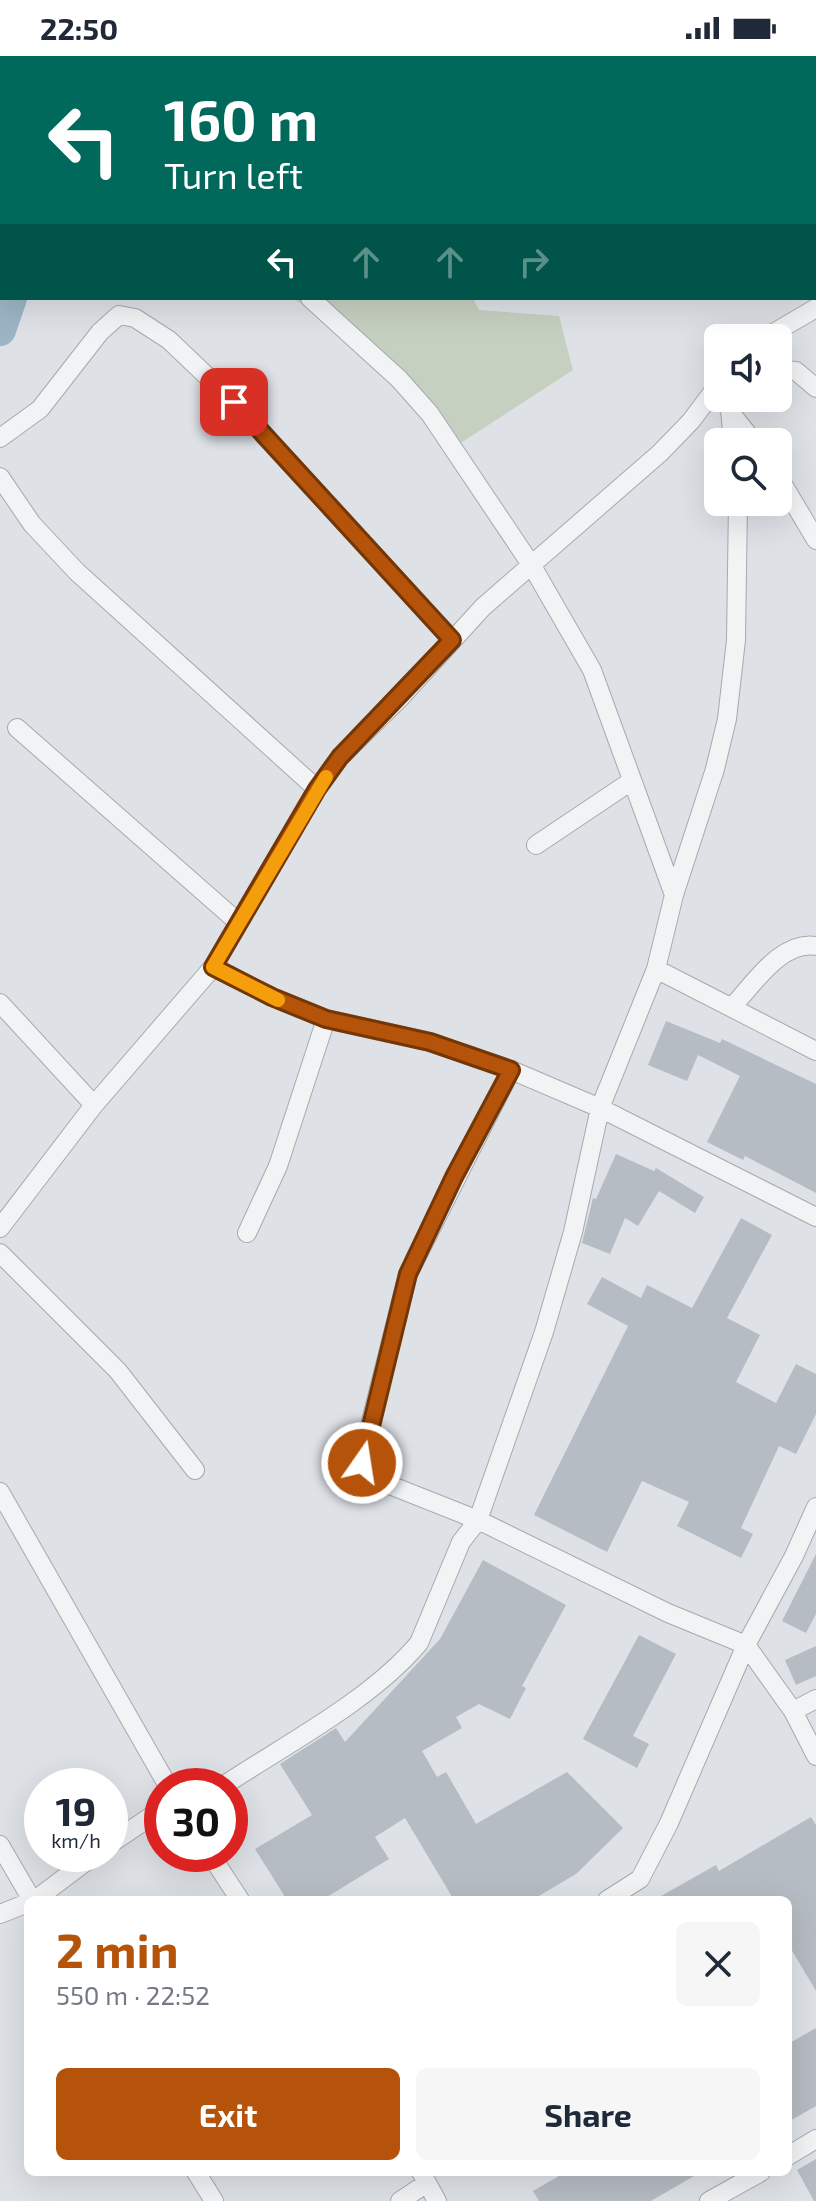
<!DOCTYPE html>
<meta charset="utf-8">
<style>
:root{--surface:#fff;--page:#f6f6f7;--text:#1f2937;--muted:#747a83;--accent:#b45309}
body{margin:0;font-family:"Exo 2",sans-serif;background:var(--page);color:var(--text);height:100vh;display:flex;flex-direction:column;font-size:30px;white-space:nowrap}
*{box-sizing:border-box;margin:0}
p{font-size:26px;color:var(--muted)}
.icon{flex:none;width:44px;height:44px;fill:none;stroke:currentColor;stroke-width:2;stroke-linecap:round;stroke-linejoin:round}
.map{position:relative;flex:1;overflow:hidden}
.details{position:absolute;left:24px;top:1840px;width:768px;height:280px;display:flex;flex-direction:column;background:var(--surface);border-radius:12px;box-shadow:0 8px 32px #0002}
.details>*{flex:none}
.banner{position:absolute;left:0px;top:0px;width:816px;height:244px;box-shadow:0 8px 32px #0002;background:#00695c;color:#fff;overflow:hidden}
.buttons{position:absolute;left:704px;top:268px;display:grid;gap:16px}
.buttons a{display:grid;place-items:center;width:88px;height:88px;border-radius:12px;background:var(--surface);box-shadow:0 8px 32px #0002;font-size:40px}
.speed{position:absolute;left:24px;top:1712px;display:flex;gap:16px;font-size:40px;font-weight:700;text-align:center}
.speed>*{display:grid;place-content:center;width:104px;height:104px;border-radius:50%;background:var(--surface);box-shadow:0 8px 32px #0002;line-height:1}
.speed small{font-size:20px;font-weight:400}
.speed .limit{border:12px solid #d22;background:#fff;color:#111}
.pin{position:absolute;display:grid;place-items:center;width:68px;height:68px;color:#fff;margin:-34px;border-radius:16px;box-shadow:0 4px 12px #0006}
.me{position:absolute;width:88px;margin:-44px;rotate:13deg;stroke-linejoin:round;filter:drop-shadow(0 0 6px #0008)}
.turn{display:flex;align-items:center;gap:28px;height:168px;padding:0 32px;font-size:36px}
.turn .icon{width:104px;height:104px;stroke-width:2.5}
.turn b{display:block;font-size:56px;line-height:68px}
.lanes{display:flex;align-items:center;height:76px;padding:0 32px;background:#0003;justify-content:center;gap:40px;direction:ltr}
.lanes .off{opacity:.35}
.round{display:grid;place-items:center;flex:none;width:84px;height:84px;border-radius:12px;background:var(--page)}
.head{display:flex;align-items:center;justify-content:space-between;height:136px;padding:0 32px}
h1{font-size:48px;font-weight:700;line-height:60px;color:var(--accent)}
.primary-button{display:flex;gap:16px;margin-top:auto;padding:16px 32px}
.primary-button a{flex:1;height:92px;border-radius:12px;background:var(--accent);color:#fff;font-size:32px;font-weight:700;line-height:92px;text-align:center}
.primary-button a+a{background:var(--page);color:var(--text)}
.status{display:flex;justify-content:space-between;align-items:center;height:56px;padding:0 40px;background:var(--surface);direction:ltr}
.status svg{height:22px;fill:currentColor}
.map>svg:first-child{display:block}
.green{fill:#c6d0c0}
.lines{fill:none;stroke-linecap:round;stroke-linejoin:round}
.river{stroke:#9cb4c4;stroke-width:32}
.building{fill:#b6bcc3}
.street-casing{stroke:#a4aab0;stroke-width:20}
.street{stroke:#f1f3f5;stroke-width:18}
.route-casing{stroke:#753606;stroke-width:20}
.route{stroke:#b45309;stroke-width:14}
.slow{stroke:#f59e0b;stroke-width:14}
</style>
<div class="status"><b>22:50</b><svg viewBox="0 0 49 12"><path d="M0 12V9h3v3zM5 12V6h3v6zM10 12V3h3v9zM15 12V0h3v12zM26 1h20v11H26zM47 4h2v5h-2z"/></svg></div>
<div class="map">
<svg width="816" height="2145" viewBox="0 0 816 2145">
<rect width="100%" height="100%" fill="#dee2e7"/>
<path class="green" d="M66 0H702V2H65Z
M751 0H816V77L814 2Z
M293 242H473L479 254 559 260 573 314 459 388 314 256Z"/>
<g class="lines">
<path class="river" d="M47 2V0
M0 274 11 242"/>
</g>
<path class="building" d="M666 965 720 987 722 983 816 1028V1137L745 1100 743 1104 707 1086 740 1020 698 999 687 1025 648 1009Z
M616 1098 654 1115 656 1112 704 1141 695 1157 659 1135 638 1170 625 1162 610 1198 582 1187 593 1142 596 1143Z
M741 1162 772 1179 727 1262 760 1279 736 1326 776 1347 796 1308 816 1318V1358L796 1398 779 1390 741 1472 753 1478 741 1502 677 1470 689 1446 642 1425 607 1496 534 1459 628 1270 587 1248 602 1221 641 1242 647 1229 692 1252Z
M816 1498V1558L806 1577 782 1565Z
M483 1504 566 1549 522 1630 526 1632 510 1663 479 1648 456 1661 462 1672 422 1695 437 1721 446 1716 476 1768 567 1716 623 1772 576 1818 532 1844H454L405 1762 375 1781 389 1803 322 1844H287L255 1793 312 1759 280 1708 336 1672 345 1686 440 1583Z
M639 1579 676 1598 633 1680 649 1688 637 1712 583 1683Z
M816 1590V1620L796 1629 785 1604Z
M811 1761 816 1769V1935L788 1888V1844H654L716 1809 719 1815Z
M816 1972V2050L788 2066V1988Z
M816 2103V2145H814L797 2114Z
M566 2116H701L651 2145H539L533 2135Z"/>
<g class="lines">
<defs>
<path id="street" d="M724 0V2
M21 2 22 0
M0 165 2 117
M814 218H816
M310 242 399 323 430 358 532 510 592 614 674 839
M765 282 816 252
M778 314 796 315 816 332
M729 342 733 386
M730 356 754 386
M0 382 40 353 100 276 119 259 135 262 169 284 234 346 452 584
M778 420 816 484
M0 421 32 468 77 516 317 733
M17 672 239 867
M536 789 630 726
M213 911 272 941 326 963 430 986 511 1014 600 1052 816 1161
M656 913 816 995
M0 947 94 1049
M732 951C753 929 781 884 816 890
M511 1014 408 1218 364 1393 362 1407 367 1420 478 1464 668 1557 746 1589 793 1655 816 1700
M0 1172 94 1049 213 911 317 733 340 701 401 641 483 551 660 397 691 365 718 329
M247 1177 278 1110 326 963
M0 1197 118 1315 195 1414
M0 1436 168 1730
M793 1655 816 1643
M223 1730C286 1688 370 1645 419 1587L461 1486 478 1464 544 1276 573 1176 600 1052 656 913 674 839 715 713 727 663 736 584 738 446
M110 1788 162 1753
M0 1789 32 1844
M210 1798 240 1844
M35 1844 96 1798
M607 1844 640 1823 669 1767 746 1589 794 1500 816 1451
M0 1858 28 1847
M788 2100 816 2083
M196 2116 214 2145
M421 2116 437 2145
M400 2145 427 2127
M709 2145 761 2116"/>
</defs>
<use href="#street" class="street-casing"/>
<use href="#street" class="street"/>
</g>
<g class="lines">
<defs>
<path id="route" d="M234 346 452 584 340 701 317 733 213 911 272 941 326 963 430 986 511 1014 454 1121 408 1218 362 1407"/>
</defs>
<use href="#route" class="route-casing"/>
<use href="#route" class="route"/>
<path class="slow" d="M278 944 213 911 326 721"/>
</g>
</svg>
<div class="buttons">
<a><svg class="icon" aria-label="sound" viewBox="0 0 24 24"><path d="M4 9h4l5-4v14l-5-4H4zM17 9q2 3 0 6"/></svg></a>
<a><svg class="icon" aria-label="search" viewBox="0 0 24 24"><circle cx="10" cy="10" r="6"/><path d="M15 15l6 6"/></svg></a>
</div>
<div class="speed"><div>19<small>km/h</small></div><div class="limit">30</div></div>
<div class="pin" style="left:234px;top:346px;background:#d93025"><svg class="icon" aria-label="arrive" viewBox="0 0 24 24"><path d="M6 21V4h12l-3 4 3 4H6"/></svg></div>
<svg class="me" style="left:362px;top:1407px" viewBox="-20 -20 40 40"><circle r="17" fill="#b45309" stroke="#fff" stroke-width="3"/><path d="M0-11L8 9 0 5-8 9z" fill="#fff"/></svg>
<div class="banner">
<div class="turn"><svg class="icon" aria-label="left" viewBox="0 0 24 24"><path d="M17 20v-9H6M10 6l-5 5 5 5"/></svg><div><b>160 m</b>Turn left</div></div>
<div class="lanes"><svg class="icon" aria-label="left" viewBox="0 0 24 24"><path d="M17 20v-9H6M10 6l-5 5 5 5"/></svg><svg class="icon off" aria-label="ahead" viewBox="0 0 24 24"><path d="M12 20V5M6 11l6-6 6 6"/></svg><svg class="icon off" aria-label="ahead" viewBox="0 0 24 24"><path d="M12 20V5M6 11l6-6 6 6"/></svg><svg class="icon off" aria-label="right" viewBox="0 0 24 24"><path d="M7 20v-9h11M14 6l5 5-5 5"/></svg></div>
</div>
<section class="details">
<div class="head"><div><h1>2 min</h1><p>550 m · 22:52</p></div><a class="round"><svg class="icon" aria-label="close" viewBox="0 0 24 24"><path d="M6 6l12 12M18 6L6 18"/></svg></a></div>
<div class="primary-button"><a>Exit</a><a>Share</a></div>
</section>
</div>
